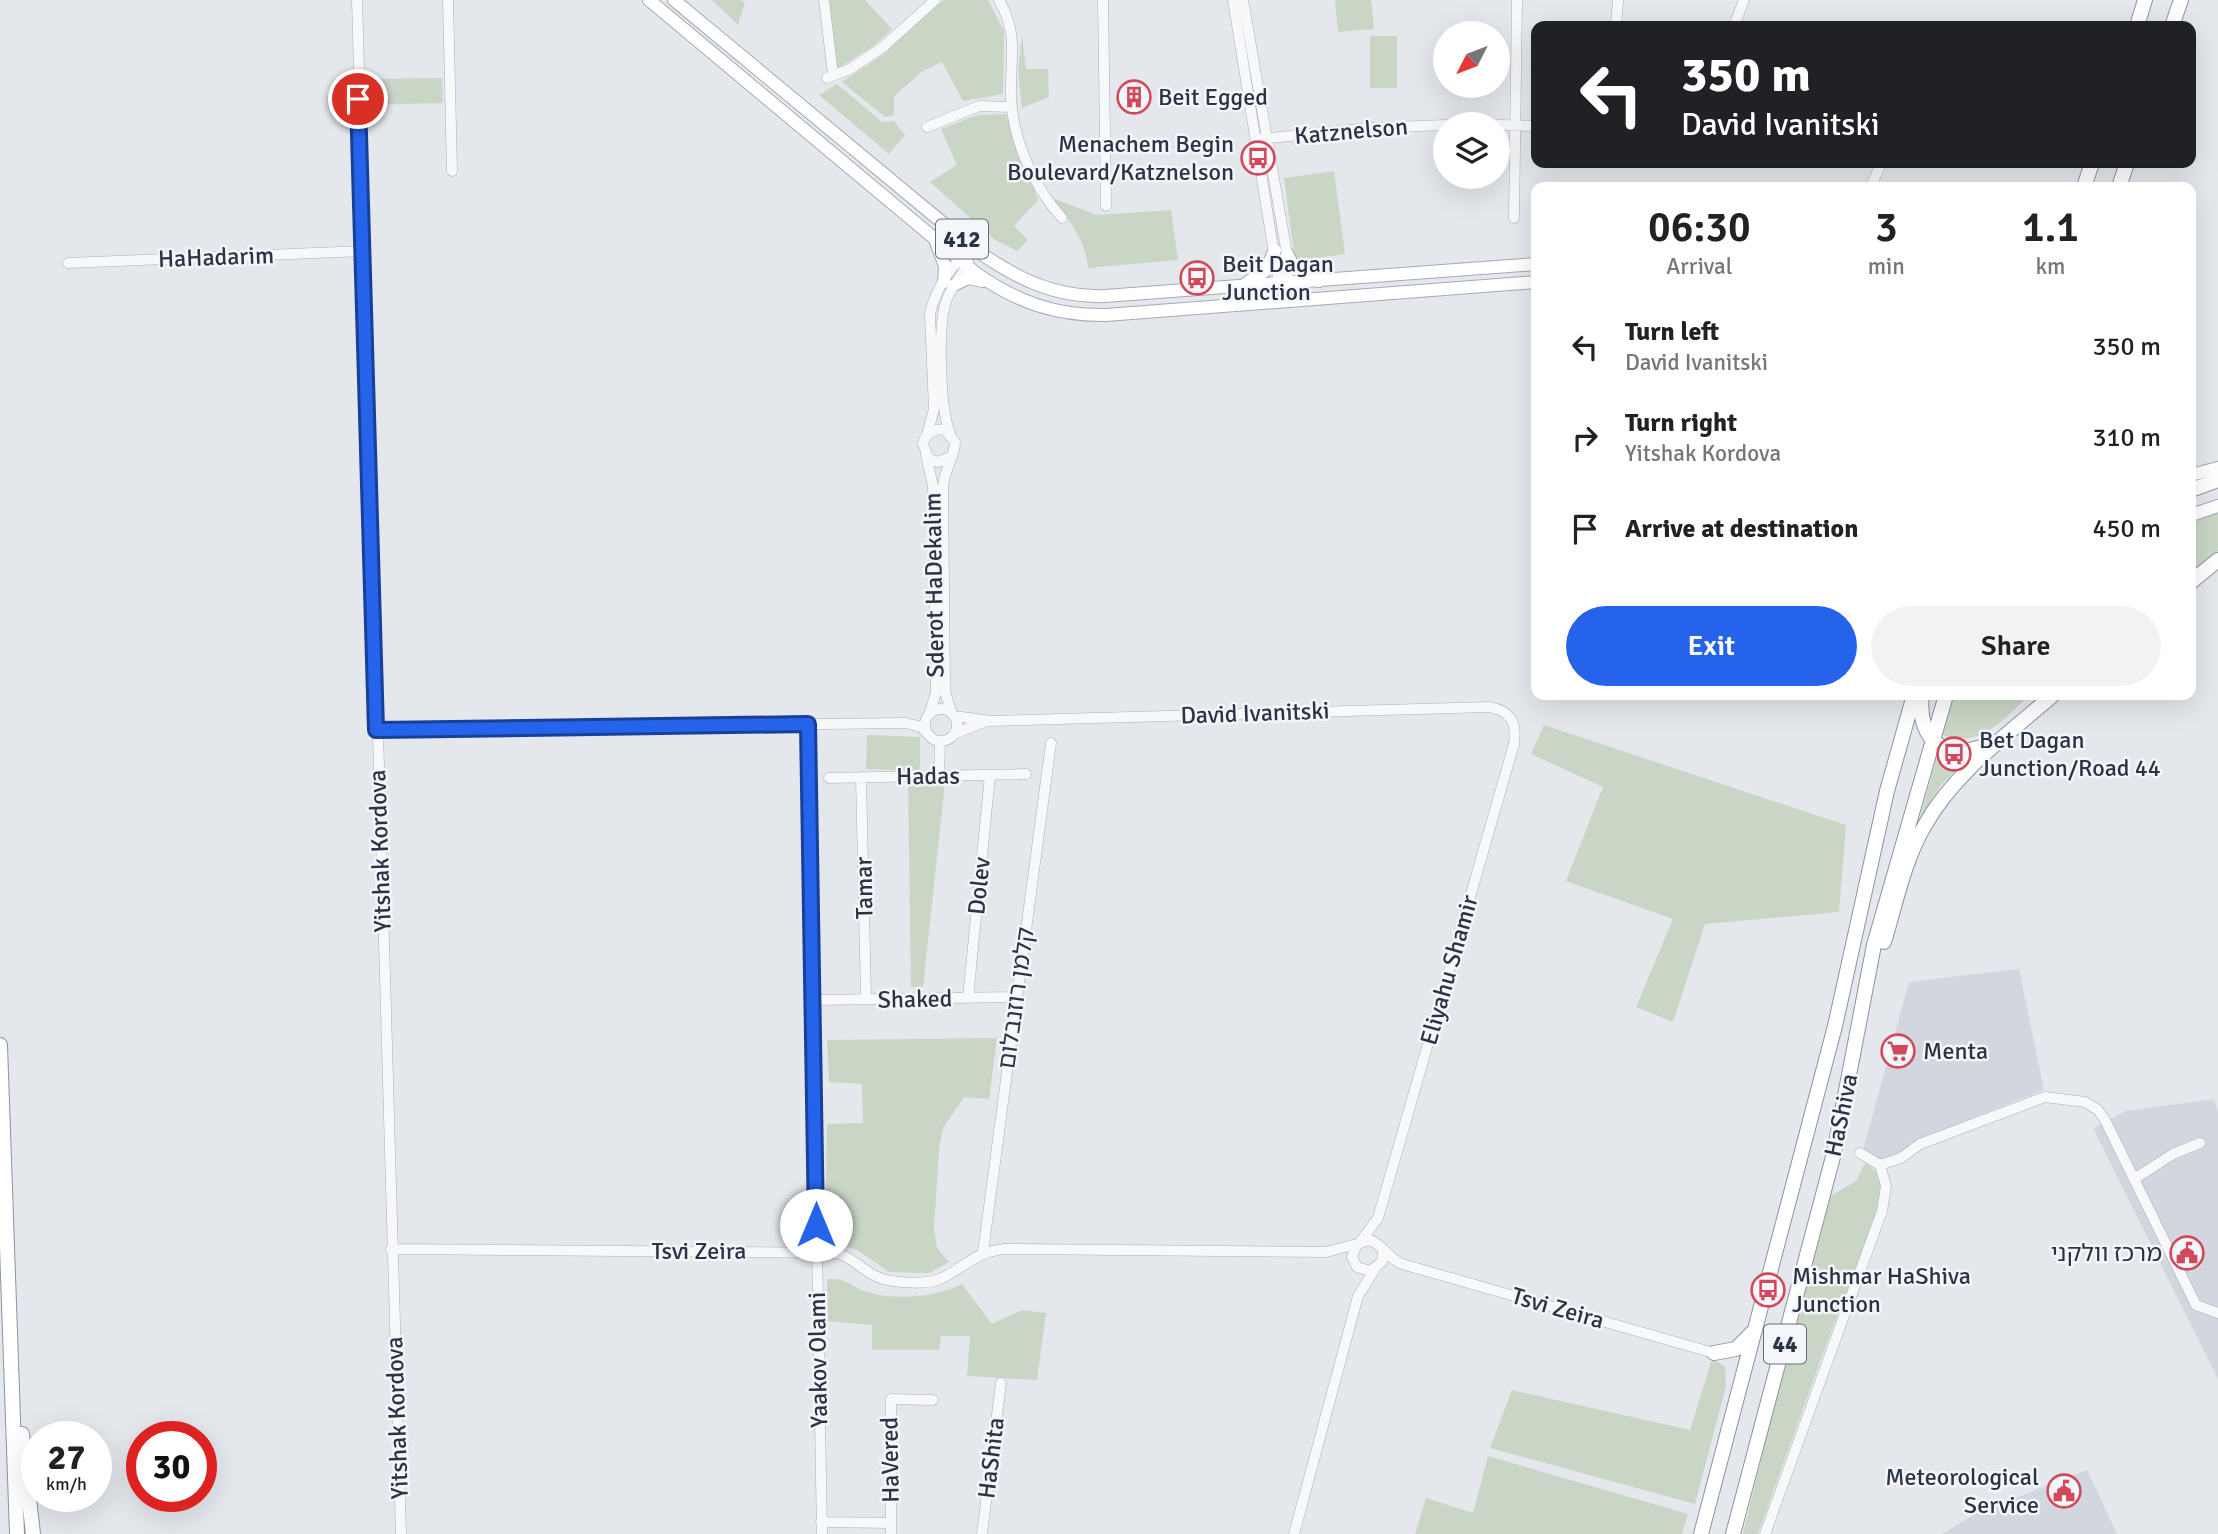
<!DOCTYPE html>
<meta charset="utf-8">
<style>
:root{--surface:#fff;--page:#f2f2f2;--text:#222;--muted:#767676;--accent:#2563eb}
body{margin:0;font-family:Signika,"Noto Sans Hebrew",sans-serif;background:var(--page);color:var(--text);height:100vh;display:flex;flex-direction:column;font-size:26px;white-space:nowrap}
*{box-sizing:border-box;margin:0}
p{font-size:23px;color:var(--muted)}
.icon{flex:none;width:38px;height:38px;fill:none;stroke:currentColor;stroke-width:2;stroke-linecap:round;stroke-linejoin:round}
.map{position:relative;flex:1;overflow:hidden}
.panel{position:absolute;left:1531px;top:182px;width:665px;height:518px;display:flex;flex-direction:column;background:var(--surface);border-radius:14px;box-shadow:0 7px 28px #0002}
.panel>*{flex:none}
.top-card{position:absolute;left:1531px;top:21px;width:665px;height:147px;border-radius:14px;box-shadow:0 7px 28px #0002;background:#202124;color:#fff;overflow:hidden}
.needle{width:46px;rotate:228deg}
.tools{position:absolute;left:1433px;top:21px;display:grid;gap:14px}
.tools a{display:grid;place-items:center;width:77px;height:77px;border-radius:50%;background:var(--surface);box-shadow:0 7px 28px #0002;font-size:35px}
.speed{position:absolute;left:21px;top:1421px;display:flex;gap:14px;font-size:35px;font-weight:700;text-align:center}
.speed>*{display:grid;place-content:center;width:91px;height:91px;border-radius:50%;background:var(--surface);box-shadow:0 7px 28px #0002;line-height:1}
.speed small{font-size:18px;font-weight:400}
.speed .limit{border:10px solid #d22;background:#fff;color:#111}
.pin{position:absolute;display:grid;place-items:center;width:60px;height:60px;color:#fff;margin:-30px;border:4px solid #fff;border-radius:50%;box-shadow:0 2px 7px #0007}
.me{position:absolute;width:77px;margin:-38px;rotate:0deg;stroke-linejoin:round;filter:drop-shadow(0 0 5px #0008)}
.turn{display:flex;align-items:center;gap:24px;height:147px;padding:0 35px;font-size:32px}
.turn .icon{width:91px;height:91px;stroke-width:2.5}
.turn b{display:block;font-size:49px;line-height:60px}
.eta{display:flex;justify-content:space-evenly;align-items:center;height:119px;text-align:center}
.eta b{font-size:42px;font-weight:600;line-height:49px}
.primary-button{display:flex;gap:14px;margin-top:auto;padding:14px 35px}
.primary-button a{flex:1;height:80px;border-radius:42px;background:var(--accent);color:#fff;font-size:28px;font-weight:600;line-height:80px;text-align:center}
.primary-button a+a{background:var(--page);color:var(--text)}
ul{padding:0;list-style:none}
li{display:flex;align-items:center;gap:21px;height:91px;padding:0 35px}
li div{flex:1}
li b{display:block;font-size:26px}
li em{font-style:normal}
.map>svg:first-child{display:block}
.built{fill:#d2d6de}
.green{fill:#c9d6c5}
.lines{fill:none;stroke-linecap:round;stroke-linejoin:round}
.minor-casing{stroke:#a9aeb7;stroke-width:11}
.major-casing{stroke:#a3abb8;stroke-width:14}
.highway-casing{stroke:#8b94a3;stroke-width:16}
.minor{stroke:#f7f8fa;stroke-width:10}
.major{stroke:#fff;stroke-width:12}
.highway{stroke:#fff;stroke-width:14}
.route-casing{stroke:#184099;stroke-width:18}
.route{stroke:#2563eb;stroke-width:12}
.labels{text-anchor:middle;stroke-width:5;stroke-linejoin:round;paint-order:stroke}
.shield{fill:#f4f6f9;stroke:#676e7b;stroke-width:2}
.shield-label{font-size:23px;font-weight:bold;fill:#2b3445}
.poi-label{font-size:24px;fill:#2b3445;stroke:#f4f6f9;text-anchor:start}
.street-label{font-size:24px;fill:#2b3445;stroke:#f4f6f9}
</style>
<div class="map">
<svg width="2218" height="1534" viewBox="0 0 2218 1534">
<rect width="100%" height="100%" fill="#e4e7ec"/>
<path class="built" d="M2019 969 2044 1090 1919 1139 1900 1154 1880 1161 1863 1150 1909 982Z
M2214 1099 2218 1112V1379L2093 1128 2126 1111Z
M2087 1470 2117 1534H1942L1977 1513Z"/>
<path class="green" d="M712 0H741L745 3 738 25Z
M826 0H865L892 29 875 45 837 69Z
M944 0H988L1004 31 1003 94 963 101 942 62 923 71 894 96V115L885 117 842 82 887 52 907 30Z
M1335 0H1371L1374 29 1338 32Z
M1022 35 1026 69H1048L1049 97 1022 108 1018 71Z
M1370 36H1397V88H1370Z
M442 78 443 103 368 105 367 79Z
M837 84 882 122 894 121 905 135 889 154 819 95Z
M1006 114 1038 200 1014 226 1028 240 1017 251 995 240 930 182 957 165 941 129 977 115Z
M1334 171 1345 254 1295 261 1284 178Z
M1052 198 1097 215 1171 210 1178 260 1088 268C1086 240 1068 219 1052 198Z
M2218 512V551L2191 572V521Z
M1953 695H2030C2000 721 1982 750 1939 734Z
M1544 725 1846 825 1839 912 1705 924 1673 1022 1636 1007 1673 919 1566 881 1603 787 1531 754Z
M867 735 920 737V771L866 769Z
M1937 756 1967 758 1941 785 1920 818Z
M945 782 923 987H911L908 783Z
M997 1038 989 1099 964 1097 943 1128 939 1149 934 1229 937 1248 949 1262 929 1273 889 1272 857 1250 825 1241 827 1124 863 1123 862 1084 829 1082 827 1040Z
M1865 1163C1884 1174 1883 1189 1879 1210L1826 1345 1758 1534H1743L1824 1200 1856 1181Z
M827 1279C849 1278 849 1286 867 1292 896 1301 936 1297 962 1284L992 1324 1022 1310 1046 1313 1037 1380 967 1376 970 1336H941L939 1350H872V1325L828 1321Z
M1712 1359 1725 1366 1726 1386 1695 1504 1490 1448 1512 1390 1690 1430Z
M1488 1456 1688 1514 1682 1534H1415L1426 1498 1473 1513Z"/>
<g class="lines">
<defs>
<path id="minor" d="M357 0 401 1534
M448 0 452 171
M824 0 833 75
M999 0C1019 35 1010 57 1011 95 1012 138 1033 186 1062 218
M1103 0 1106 206
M1233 0 1279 284 1286 299
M1243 0 1287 254 1288 288
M1616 26 1618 0
M1734 26 1744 0
M827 78 850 69 883 47 935 0
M1498 125 1536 126
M927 127 979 106 1012 107
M1261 139 1370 128 1446 125
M1871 187 1881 163
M1514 218 1517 0
M68 263 363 251
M950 433C940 408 937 324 947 299 952 286 963 275 968 262
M927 435 934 409 930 313C936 288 952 263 973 248
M926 455 933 486 936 693 929 715
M951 457 938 462 929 459 923 444C925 433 934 428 945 430L955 442C955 457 944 470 943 486L945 692 952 714
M925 725a16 16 0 1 1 32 0a16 16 0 1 1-32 0Z
M954 716 991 721 1489 707C1511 711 1517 722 1514 744L1378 1218 1361 1241
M808 724 822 1534
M376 729 906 723 921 727 927 733
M954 734 984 722
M939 776 940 741
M861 777 866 999
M829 778 1026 774
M968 998 990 775
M815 1000 1016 997
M1880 1165 1901 1158 1920 1144 2045 1097 2085 1102 2098 1110 2105 1120 2196 1305 2218 1313
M2134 1179 2173 1154 2200 1143
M391 1249 837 1253C855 1258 866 1275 883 1279 898 1283 929 1285 942 1278 967 1266 974 1252 1005 1249L1326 1252 1357 1244
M983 1252 1051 743
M1383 1252 1382 1262 1370 1271 1357 1267 1352 1257 1357 1244 1370 1240C1383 1245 1388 1258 1402 1264L1714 1353
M821 1522 891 1523
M891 1534V1399L933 1400
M982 1534 1001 1383
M1294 1534 1358 1296 1375 1269
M1765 1534 1882 1211 1886 1186 1880 1165 1860 1153"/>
<path id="major" d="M649 0 977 274C1017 302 1056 316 1106 315L1536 282
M674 0 973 248C1014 277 1053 298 1105 296L1536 264
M936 242 945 266 944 282
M1287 254 1295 269 1319 281
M1245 284 1265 271 1275 250
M954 285 968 278 983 281
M2191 475 2218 468
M2191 515 2218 506"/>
<path id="highway" d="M2137 26 2145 0
M2172 26 2181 0
M2084 187 2092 163
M2119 187 2127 163
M2191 490 2218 480
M2191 582 2218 560
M1922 695C1916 743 1949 764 1993 742
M1884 942C1896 903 1904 860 1925 825 1954 773 2008 734 2053 695
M0 1045 17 1534
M1714 1353 1736 1349 1753 1332
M22 1434 33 1534
M1701 1534 1835 1026 1887 791 1914 695
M1733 1534 1834 1153 1874 945 1946 695"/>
</defs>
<use href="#minor" class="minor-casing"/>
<use href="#major" class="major-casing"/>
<use href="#highway" class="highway-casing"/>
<use href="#minor" class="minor"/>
<use href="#major" class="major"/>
<use href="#highway" class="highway"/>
</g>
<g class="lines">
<defs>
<path id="route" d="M358 99 376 730 808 724 816 1225"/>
</defs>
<use href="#route" class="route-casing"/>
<use href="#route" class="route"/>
</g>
<defs>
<symbol id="building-ring" viewBox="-11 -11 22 22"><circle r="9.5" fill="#f4f6f9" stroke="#d1495b" stroke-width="1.5"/><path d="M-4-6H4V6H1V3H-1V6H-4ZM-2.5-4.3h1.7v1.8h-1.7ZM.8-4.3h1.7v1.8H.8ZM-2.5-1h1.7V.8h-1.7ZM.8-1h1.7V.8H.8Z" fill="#d1495b"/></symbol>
<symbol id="bus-ring" viewBox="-11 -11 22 22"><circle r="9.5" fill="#f4f6f9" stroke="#d1495b" stroke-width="1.5"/><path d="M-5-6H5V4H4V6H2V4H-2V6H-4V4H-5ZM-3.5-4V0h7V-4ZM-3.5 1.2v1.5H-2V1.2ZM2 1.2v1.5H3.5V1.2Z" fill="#d1495b"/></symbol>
<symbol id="supermarket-ring" viewBox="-11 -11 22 22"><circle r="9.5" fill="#f4f6f9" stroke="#d1495b" stroke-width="1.5"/><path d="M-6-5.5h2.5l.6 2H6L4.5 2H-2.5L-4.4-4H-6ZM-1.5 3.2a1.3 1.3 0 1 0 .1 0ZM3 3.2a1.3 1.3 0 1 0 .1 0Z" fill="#d1495b"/></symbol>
<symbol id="civic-ring" viewBox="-11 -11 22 22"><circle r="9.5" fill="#f4f6f9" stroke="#d1495b" stroke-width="1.5"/><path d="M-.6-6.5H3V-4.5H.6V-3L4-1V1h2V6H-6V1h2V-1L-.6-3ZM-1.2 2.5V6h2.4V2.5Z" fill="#d1495b"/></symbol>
</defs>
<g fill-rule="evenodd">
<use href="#building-ring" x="1115" y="78" width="38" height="38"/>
<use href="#bus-ring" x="1239" y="139" width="38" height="38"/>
<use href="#bus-ring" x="1178" y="259" width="38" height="38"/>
<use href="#bus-ring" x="1935" y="735" width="38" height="38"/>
<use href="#supermarket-ring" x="1879" y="1032" width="38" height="38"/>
<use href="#civic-ring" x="2168" y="1234" width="38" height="38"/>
<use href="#bus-ring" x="1749" y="1271" width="38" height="38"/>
<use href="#civic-ring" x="2045" y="1472" width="38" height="38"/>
</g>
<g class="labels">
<g class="shield">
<rect x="936" y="219.5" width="52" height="39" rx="5"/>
<rect x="1764" y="1324.5" width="42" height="39" rx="5"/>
</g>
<g class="shield-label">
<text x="962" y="247">412</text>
<text x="1785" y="1352">44</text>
</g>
<g class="poi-label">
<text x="1158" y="105">Beit Egged</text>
<text x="1234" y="152" text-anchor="end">Menachem Begin<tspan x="1234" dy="28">Boulevard/Katznelson</tspan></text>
<text x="1222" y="272">Beit Dagan<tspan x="1222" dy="28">Junction</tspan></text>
<text x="1979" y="748">Bet Dagan<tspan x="1979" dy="28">Junction/Road 44</tspan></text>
<text x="1923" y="1059">Menta</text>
<text x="2162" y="1261" text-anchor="end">מרכז וולקני</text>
<text x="1792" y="1284">Mishmar HaShiva<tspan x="1792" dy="28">Junction</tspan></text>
<text x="2039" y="1485" text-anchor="end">Meteorological<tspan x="2039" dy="28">Service</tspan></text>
</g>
<g class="street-label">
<text transform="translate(1351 131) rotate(-5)" y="8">Katznelson</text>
<text transform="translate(216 257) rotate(-2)" y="8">HaHadarim</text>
<text transform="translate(934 585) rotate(-91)" y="8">Sderot HaDekalim</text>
<text transform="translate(1255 713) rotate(-2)" y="8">David Ivanitski</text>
<text transform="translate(928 776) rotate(-1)" y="8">Hadas</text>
<text transform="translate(380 851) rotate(-92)" y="8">Yitshak Kordova</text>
<text transform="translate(979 886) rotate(-84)" y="8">Dolev</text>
<text transform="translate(864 888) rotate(-91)" y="8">Tamar</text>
<text transform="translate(1449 970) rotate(-74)" y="8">Eliyahu Shamir</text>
<text transform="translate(1016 998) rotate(-82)" y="8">קלמן רוזנבלום</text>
<text transform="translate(915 999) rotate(-1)" y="8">Shaked</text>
<text transform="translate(1841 1115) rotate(-78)" y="8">HaShiva</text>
<text x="699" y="1259">Tsvi Zeira</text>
<text transform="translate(1558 1308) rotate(16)" y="8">Tsvi Zeira</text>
<text transform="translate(818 1360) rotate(-91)" y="8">Yaakov Olami</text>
<text transform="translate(397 1418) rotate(-92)" y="8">Yitshak Kordova</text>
<text transform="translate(991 1458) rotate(-83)" y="8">HaShita</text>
<text transform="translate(890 1460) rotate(-91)" y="8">HaVered</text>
</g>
</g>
</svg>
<div class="tools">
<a><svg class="needle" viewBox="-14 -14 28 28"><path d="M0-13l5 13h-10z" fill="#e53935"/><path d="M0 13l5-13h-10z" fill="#767676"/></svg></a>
<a><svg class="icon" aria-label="layers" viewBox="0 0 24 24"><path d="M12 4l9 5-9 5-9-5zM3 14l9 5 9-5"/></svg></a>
</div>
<div class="speed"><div>27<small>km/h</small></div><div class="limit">30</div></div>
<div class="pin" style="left:358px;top:99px;background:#d93025"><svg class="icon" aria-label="arrive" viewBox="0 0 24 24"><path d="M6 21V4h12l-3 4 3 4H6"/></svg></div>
<svg class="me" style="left:816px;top:1225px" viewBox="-20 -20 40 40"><circle r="19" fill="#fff"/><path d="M0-13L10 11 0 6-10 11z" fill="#2563eb"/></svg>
<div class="top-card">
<div class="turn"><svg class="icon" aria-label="left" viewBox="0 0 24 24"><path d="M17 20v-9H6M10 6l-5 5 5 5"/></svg><div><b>350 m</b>David Ivanitski</div></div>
</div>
<section class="panel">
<div class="eta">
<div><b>06:30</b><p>Arrival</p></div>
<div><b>3</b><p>min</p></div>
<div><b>1.1</b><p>km</p></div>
</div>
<ul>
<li><svg class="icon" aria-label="left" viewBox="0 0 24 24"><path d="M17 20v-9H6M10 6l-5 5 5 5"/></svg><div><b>Turn left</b><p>David Ivanitski</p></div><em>350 m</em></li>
<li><svg class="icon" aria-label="right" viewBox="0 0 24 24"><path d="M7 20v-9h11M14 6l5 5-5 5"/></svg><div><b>Turn right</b><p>Yitshak Kordova</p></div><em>310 m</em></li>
<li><svg class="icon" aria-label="arrive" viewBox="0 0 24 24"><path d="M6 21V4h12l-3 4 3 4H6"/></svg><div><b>Arrive at destination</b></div><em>450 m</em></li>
</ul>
<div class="primary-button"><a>Exit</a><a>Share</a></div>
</section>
</div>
